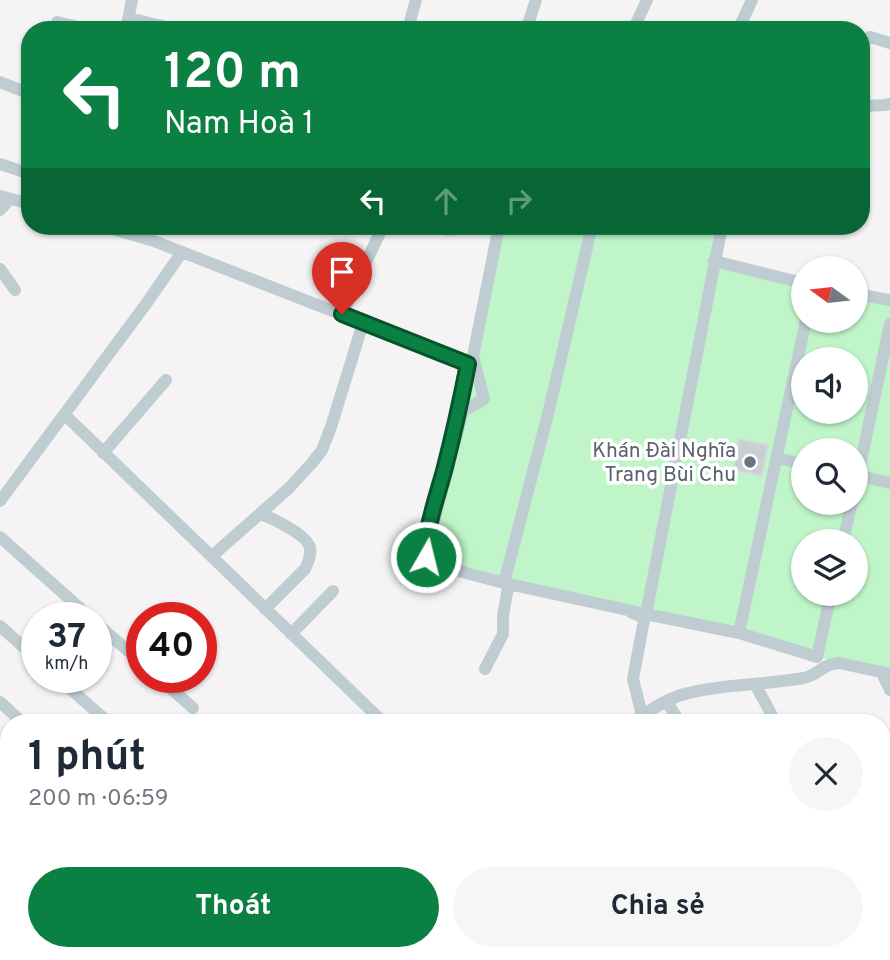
<!DOCTYPE html>
<html lang="vi">
<meta charset="utf-8">
<style>
:root{--surface:#fff;--page:#f6f6f7;--text:#1f2937;--muted:#747a83;--accent:#0b8043}
body{margin:0;font-family:Overpass,sans-serif;background:var(--page);color:var(--text);height:100vh;display:flex;flex-direction:column;font-size:26px;white-space:nowrap}
*{box-sizing:border-box;margin:0}
p{font-size:23px;color:var(--muted)}
.icon{flex:none;width:38px;height:38px;fill:none;stroke:currentColor;stroke-width:2;stroke-linecap:round;stroke-linejoin:round}
.map{position:relative;flex:1;overflow:hidden}
.sheet{position:absolute;left:0px;top:714px;width:891px;height:247px;display:flex;flex-direction:column;background:var(--surface);border-radius:28px 28px 0 0;box-shadow:0 2px 5px #0004}
.sheet>*{flex:none}
.top-card{position:absolute;left:21px;top:21px;width:849px;height:214px;border-radius:28px;box-shadow:0 2px 5px #0004;background:#0b8043;color:#fff;overflow:hidden}
.needle{width:46px;rotate:285deg}
.fabs{position:absolute;left:791px;top:256px;display:grid;gap:14px}
.fabs a{display:grid;place-items:center;width:77px;height:77px;border-radius:50%;background:var(--surface);box-shadow:0 2px 5px #0004;font-size:35px}
.speed{position:absolute;left:21px;top:602px;display:flex;gap:14px;font-size:35px;font-weight:700;text-align:center}
.speed>*{display:grid;place-content:center;width:91px;height:91px;border-radius:50%;background:var(--surface);box-shadow:0 2px 5px #0004;line-height:1}
.speed small{font-size:18px;font-weight:400}
.speed .limit{border:10px solid #d22;background:#fff;color:#111}
.pin{position:absolute;display:grid;place-items:center;width:60px;height:60px;color:#fff;margin:-72px -30px;border-radius:50% 50% 50% 0;rotate:-45deg;box-shadow:0 0 7px #0007}
.pin .icon{rotate:45deg}
.me{position:absolute;width:77px;margin:-38px;rotate:8deg;stroke-linejoin:round;filter:drop-shadow(0 0 5px #0008)}
.turn{display:flex;align-items:center;gap:24px;height:147px;padding:0 28px;font-size:32px}
.turn .icon{width:91px;height:91px;stroke-width:2.5}
.turn b{display:block;font-size:49px;line-height:60px}
.lanes{display:flex;align-items:center;height:66px;padding:0 28px;background:#0003;justify-content:center;gap:35px;direction:ltr}
.lanes .off{opacity:.35}
.round{display:grid;place-items:center;flex:none;width:74px;height:74px;border-radius:37px;background:var(--page)}
.summary{display:flex;align-items:center;justify-content:space-between;height:119px;padding:0 28px}
h1{font-size:42px;font-weight:700;line-height:52px}
.button{display:flex;gap:14px;margin-top:auto;padding:14px 28px}
.button a{flex:1;height:80px;border-radius:42px;background:var(--accent);color:#fff;font-size:28px;font-weight:700;line-height:80px;text-align:center}
.button a+a{background:var(--page);color:var(--text)}
.map>svg:first-child{display:block}
.green{fill:#bff5c9;fill-rule:evenodd}
.building{fill:#c9cfd3;stroke:#d6dade;stroke-width:2}
.lines{fill:none;stroke-linecap:round;stroke-linejoin:round}
.minor{stroke:#bfcdd3;stroke-width:12}
.route-casing{stroke:#07532c;stroke-width:18}
.route{stroke:#0b8043;stroke-width:12}
.worship-dot{fill:#6b7280;stroke:#fff;stroke-width:2.5}
.labels{text-anchor:middle;stroke-width:7;stroke-linejoin:round;paint-order:stroke}
.worship-label{font-size:21px;fill:#5b616d;stroke:#fff;text-anchor:end}
</style>
<div class="map">
<svg width="890" height="960" viewBox="0 0 890 960">
<rect width="100%" height="100%" fill="#f5f3f3"/>
<path class="green" d="M496 226H724L717 259 803 283V320H856V294L890 300V671L839 663 735 632 433 567 425 549 462 392ZM803 359H856V411H803ZM803 450H856V502H803ZM803 541H856V593H803Z"/>
<path class="building" d="M739 439 768 445 762 476 733 470Z"/>
<g class="lines">
<path class="minor" d="M129 18 178 30
M57 22 90 30
M409 25 416 0
M126 30 132 0
M526 30 536 0
M633 30 647 0
M738 30 752 0
M861 52 865 40 870 37 890 43
M0 82 30 94
M861 106 885 105 890 104
M0 164 30 174
M0 196 30 204
M0 210 10 199
M102 226 154 241 182 252 468 364 457 416
M431 226C441 228 452 233 460 226
M499 226 473 356 484 399 463 411 427 548 431 560 436 565 504 583 646 614 722 226
M714 261 803 283
M0 269 15 290
M856 294 890 300
M342 314 383 226
M65 415 384 723
M103 453 166 380
M777 458 803 464
M856 475 890 483
M856 485 890 324
M0 501 146 304 182 252
M260 514C272 518 308 535 310 548 311 554 308 563 305 569L265 609
M0 537 91 618
M843 541 852 502
M212 556 289 488 312 463 322 450 331 427 363 323
M504 583 548 414 592 226
M632 613 640 616 644 620 633 679 642 715
M646 614 739 633 806 320
M96 623 142 663
M0 626 37 659
M739 633 817 657 831 593
M291 634 333 591
M485 669 503 634V616L508 587
M882 673 890 690
M57 677 109 723
M158 677 193 708
M755 684 776 723
M0 702 23 723
M667 702 680 723
M631 723C648 711 669 697 689 693 724 684 761 685 797 679 799 679 808 677 810 676 822 671 824 664 839 663L890 674
M0 785 9 793
M159 952 177 960
M639 952 648 960
M875 952 880 960
M1 960 10 952
M137 960 146 952
M662 960 674 952"/>
</g>
<g class="lines">
<defs>
<path id="route" d="M342 314 468 364C461 400 453 436 444 471 438 493 423 537 426 557"/>
</defs>
<use href="#route" class="route-casing"/>
<use href="#route" class="route"/>
</g>
<circle class="worship-dot" cx="750" cy="462" r="7"/>
<g class="labels">
<g class="worship-label">
<text x="736" y="457">Khán Đài Nghĩa<tspan x="736" dy="24">Trang Bùi Chu</tspan></text>
</g>
</g>
</svg>
<div class="fabs">
<a><svg class="needle" viewBox="-14 -14 28 28"><path d="M0-13l5 13h-10z" fill="#e53935"/><path d="M0 13l5-13h-10z" fill="#747a83"/></svg></a>
<a><svg class="icon" aria-label="sound" viewBox="0 0 24 24"><path d="M4 9h4l5-4v14l-5-4H4zM17 9q2 3 0 6"/></svg></a>
<a><svg class="icon" aria-label="search" viewBox="0 0 24 24"><circle cx="10" cy="10" r="6"/><path d="M15 15l6 6"/></svg></a>
<a><svg class="icon" aria-label="layers" viewBox="0 0 24 24"><path d="M12 4l9 5-9 5-9-5zM3 14l9 5 9-5"/></svg></a>
</div>
<div class="speed"><div>37<small>km/h</small></div><div class="limit">40</div></div>
<div class="pin" style="left:342px;top:314px;background:#d93025"><svg class="icon" aria-label="arrive" viewBox="0 0 24 24"><path d="M6 21V4h12l-3 4 3 4H6"/></svg></div>
<svg class="me" style="left:426px;top:557px" viewBox="-20 -20 40 40"><circle r="17" fill="#0b8043" stroke="#fff" stroke-width="3"/><path d="M0-11L8 9 0 5-8 9z" fill="#fff"/></svg>
<div class="top-card">
<div class="turn"><svg class="icon" aria-label="left" viewBox="0 0 24 24"><path d="M17 20v-9H6M10 6l-5 5 5 5"/></svg><div><b>120 m</b>Nam Hoà 1</div></div>
<div class="lanes"><svg class="icon" aria-label="left" viewBox="0 0 24 24"><path d="M17 20v-9H6M10 6l-5 5 5 5"/></svg><svg class="icon off" aria-label="ahead" viewBox="0 0 24 24"><path d="M12 20V5M6 11l6-6 6 6"/></svg><svg class="icon off" aria-label="right" viewBox="0 0 24 24"><path d="M7 20v-9h11M14 6l5 5-5 5"/></svg></div>
</div>
<section class="sheet">
<div class="summary"><div><h1>1 phút</h1><p>200 m · 06:59</p></div><a class="round"><svg class="icon" aria-label="close" viewBox="0 0 24 24"><path d="M6 6l12 12M18 6L6 18"/></svg></a></div>
<div class="button"><a>Thoát</a><a>Chia sẻ</a></div>
</section>
</div>
